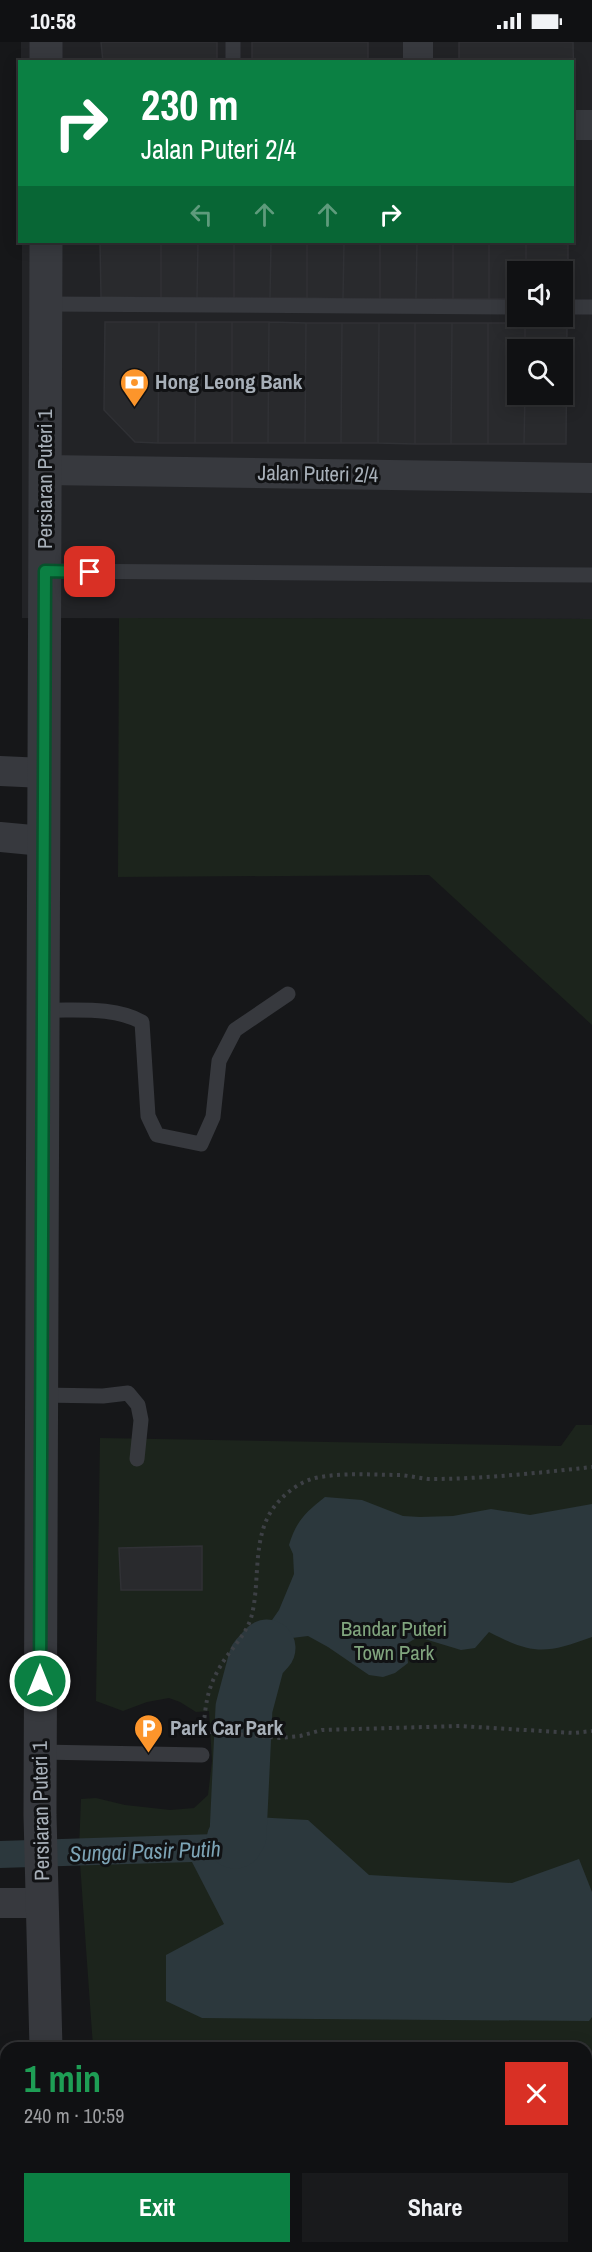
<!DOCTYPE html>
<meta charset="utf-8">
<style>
:root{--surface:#101113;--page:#191a1c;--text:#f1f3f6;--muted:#9c9da0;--line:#303133;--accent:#0b8043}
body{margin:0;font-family:"Archivo Narrow",sans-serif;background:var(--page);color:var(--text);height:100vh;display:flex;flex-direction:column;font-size:22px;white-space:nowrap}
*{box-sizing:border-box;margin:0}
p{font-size:20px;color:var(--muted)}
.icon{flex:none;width:33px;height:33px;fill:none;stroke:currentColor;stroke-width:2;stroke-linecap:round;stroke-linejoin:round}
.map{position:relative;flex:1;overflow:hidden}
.details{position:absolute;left:0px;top:2000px;width:592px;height:212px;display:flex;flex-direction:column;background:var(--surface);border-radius:18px 18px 0 0;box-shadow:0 3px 15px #0003,0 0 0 2px var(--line)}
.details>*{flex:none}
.guide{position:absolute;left:18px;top:18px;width:556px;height:183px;border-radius:0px;box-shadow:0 3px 15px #0003,0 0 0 2px var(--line);background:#0b8043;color:#fff;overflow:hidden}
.tools{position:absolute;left:507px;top:219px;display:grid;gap:12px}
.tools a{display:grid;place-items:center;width:66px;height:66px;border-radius:0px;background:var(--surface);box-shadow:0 3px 15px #0003,0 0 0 2px var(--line);font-size:30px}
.pin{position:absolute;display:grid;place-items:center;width:51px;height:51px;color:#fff;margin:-26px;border-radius:12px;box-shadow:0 3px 9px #0006}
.me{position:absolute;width:66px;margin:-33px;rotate:0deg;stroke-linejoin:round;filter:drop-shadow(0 0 4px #0008)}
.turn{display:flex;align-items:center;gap:21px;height:126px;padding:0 24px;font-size:27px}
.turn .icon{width:78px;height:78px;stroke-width:2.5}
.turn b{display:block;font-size:42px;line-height:51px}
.lanes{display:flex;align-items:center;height:57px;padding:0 24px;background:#0003;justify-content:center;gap:30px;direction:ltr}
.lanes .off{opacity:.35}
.round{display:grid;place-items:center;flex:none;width:63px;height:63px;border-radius:0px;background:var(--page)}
.summary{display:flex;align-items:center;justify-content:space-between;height:102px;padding:0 24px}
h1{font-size:36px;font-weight:700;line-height:45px;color:#1e9e55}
.primary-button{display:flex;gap:12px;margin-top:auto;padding:12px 24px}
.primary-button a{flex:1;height:69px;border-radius:0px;background:var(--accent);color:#fff;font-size:24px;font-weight:700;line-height:69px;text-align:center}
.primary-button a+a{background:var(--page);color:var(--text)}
.status{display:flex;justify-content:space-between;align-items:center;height:42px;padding:0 30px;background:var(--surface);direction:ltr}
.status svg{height:16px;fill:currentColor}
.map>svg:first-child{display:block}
.built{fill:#222326;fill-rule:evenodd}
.green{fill:#1c241c}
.water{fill:#2c383d}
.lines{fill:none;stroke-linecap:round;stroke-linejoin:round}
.river{stroke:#2c383d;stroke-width:57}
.building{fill:#292a2d;stroke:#303135;stroke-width:1.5}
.path{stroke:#3d4045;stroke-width:4;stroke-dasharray:3 4.5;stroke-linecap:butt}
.service{stroke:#37393e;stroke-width:15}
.minor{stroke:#37393e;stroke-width:30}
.tertiary{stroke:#37393e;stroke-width:33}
.route-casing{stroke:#07532c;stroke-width:15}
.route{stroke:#0b8043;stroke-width:10}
.labels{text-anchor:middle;stroke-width:6;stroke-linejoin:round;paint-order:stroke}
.poi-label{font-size:21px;font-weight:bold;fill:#a8b0b9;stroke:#111214;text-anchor:start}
.street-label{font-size:21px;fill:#a8b0b9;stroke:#111214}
.park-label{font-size:21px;fill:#81a57e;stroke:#111214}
.water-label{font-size:22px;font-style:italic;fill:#7da4b6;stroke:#111214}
</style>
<div class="status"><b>10:58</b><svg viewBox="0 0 49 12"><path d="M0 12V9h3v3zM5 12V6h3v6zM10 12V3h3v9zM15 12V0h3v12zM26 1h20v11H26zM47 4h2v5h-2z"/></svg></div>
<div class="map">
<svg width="592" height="2210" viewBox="0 0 592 2210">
<rect width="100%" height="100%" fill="#161719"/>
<path class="built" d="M21 0H592V577L22 576V200H573V20H21ZM518 230H562V274H518ZM518 308H562V352H518Z
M587 2187H592V2210H124V2205H586Z"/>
<path class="green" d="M119 576 592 577V983L429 833 118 835Z
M576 1383H592V2030H587L586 2006 93 2005 79 1807 81 1757 96 1756 125 1763 170 1768 194 1766 208 1753 212 1719 209 1669 196 1670 180 1660 169 1656 147 1660 123 1669 96 1659 100 1396 561 1404Z"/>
<path class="water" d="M325 1455 362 1458 403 1474 420 1475 453 1474 491 1467 530 1473 592 1462V1595C546 1612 533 1613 489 1590L475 1606 461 1608 418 1595 406 1602 408 1621 395 1631 383 1635 369 1633 328 1605 308 1594 292 1596 277 1610 264 1628 252 1679 231 1677 230 1657 236 1638 247 1614 279 1568 294 1532 293 1512 289 1503C296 1479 306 1470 325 1455Z
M230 1721 254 1722 255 1775 308 1778 369 1833 512 1841 579 1817 592 1850V1975L589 1979 202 1976 166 1959V1913L224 1882 192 1820 0 1826V1799L216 1792Z"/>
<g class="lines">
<path class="river" d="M235 1798 238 1793 244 1666 257 1617 267 1606"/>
</g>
<path class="building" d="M101 0H217V20H103Z
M252 0H368V20H252Z
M459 0H573L574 47 573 20H461L459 17Z
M100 200H161V256L101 255Z
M161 200H198L197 256H161Z
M198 200H234V256H197Z
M234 200H271L270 256H234Z
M271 200H307V256H270Z
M307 200H344L343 257 307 256Z
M344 200H380V257H343Z
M380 200H417L416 257H380Z
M417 200H453V257H416Z
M453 200H489V257H453Z
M489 200H526V230H518V257H489Z
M526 200H568V258H562V230H526Z
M105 280H159L158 401 135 400 104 368Z
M159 280H196L195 401H158Z
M196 280H232V401H195Z
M232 280H269L268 401H232Z
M269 280 306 281 305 401H268Z
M306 281H342L341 401H305Z
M342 281H379L378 401H341Z
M379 281H415V402L378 401Z
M415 281H452L451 402H415Z
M452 281H488V402H451Z
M488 281H525V308H518V352H525L524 402H488Z
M525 281H567L566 402H524L525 352H562V308H525Z
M202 1504V1548H121L119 1506Z"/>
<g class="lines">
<path class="path" d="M210 1690 280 1696 300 1694 322 1688 460 1684 574 1691 592 1689
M203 1691C206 1658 207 1643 227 1614 236 1602 246 1591 251 1576 261 1541 251 1496 274 1465 284 1452 299 1440 315 1436 344 1430 372 1433 401 1433 410 1434 419 1436 428 1437 483 1437 538 1431 592 1425"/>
<path class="service" d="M233 20V0
M45 262 518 265
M562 265H592
M44 529 592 533
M43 968C76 969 113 964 142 980L148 1074 157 1093 201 1102 213 1075 219 1019 235 988 288 952
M42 1353 103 1354 128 1351 138 1363 141 1378 137 1417
M40 1710 202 1713
M586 2070H592
M557 2205V2210
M147 2210V2205"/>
<path class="minor" d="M418 20V0
M573 83H592
M45 428 592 436
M0 729 44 731
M0 795 43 799
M0 1861H43"/>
<path class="tertiary" d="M46 20V0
M46 200 40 1773 46 2006
M49 2205V2210"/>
</g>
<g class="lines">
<defs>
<path id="route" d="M40 1639 45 529 90 530"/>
</defs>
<use href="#route" class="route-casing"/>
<use href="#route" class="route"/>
</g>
<defs>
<symbol id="bank-pin" viewBox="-11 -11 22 30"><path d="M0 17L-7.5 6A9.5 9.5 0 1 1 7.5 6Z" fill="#fc952b" stroke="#111214"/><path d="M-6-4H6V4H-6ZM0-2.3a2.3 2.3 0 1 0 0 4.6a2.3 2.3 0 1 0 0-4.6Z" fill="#fff"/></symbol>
<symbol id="parking-pin" viewBox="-11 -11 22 30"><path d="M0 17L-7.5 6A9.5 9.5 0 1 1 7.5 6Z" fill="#fc952b" stroke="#111214"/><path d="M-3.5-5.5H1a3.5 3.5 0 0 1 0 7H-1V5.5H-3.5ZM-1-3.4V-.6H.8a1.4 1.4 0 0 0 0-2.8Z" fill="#fff"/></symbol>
</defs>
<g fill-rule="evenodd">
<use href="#bank-pin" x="118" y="324" width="33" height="45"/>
<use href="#parking-pin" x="132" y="1670" width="33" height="45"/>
</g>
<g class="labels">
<g class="poi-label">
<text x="155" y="347">Hong Leong Bank</text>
<text x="170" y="1693">Park Car Park</text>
</g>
<g class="street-label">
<text transform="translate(318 432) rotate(1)" y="7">Jalan Puteri 2/4</text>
<text transform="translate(45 437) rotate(-90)" y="7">Persiaran Puteri 1</text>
<text transform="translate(41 1769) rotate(-91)" y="7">Persiaran Puteri 1</text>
</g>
<g class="park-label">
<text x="394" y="1594">Bandar Puteri<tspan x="394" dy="24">Town Park</tspan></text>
</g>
<g class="water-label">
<text transform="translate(145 1809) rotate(-2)" y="8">Sungai Pasir Putih</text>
</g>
</g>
</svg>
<div class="tools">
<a><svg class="icon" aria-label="sound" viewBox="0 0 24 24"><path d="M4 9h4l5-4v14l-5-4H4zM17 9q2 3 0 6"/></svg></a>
<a><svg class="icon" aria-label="search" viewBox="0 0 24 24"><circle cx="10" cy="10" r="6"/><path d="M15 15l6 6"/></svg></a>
</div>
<div class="pin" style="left:90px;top:530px;background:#d93025"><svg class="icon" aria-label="arrive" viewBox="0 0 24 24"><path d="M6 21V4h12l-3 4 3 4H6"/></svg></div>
<svg class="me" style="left:40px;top:1639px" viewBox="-20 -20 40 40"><circle r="17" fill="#0b8043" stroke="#fff" stroke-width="3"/><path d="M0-11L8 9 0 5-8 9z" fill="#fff"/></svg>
<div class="guide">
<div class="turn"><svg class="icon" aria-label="right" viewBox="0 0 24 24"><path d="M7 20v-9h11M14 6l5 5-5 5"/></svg><div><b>230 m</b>Jalan Puteri 2/4</div></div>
<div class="lanes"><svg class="icon off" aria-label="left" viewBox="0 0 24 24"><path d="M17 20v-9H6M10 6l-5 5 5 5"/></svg><svg class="icon off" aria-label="ahead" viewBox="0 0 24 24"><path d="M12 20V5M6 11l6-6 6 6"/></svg><svg class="icon off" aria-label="ahead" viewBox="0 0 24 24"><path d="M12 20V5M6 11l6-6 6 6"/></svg><svg class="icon" aria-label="right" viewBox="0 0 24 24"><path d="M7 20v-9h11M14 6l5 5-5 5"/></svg></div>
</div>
<section class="details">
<div class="summary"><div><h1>1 min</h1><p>240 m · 10:59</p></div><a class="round" style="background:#d93025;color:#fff"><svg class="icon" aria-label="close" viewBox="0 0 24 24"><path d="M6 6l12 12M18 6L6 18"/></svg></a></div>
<div class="primary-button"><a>Exit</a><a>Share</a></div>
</section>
</div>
